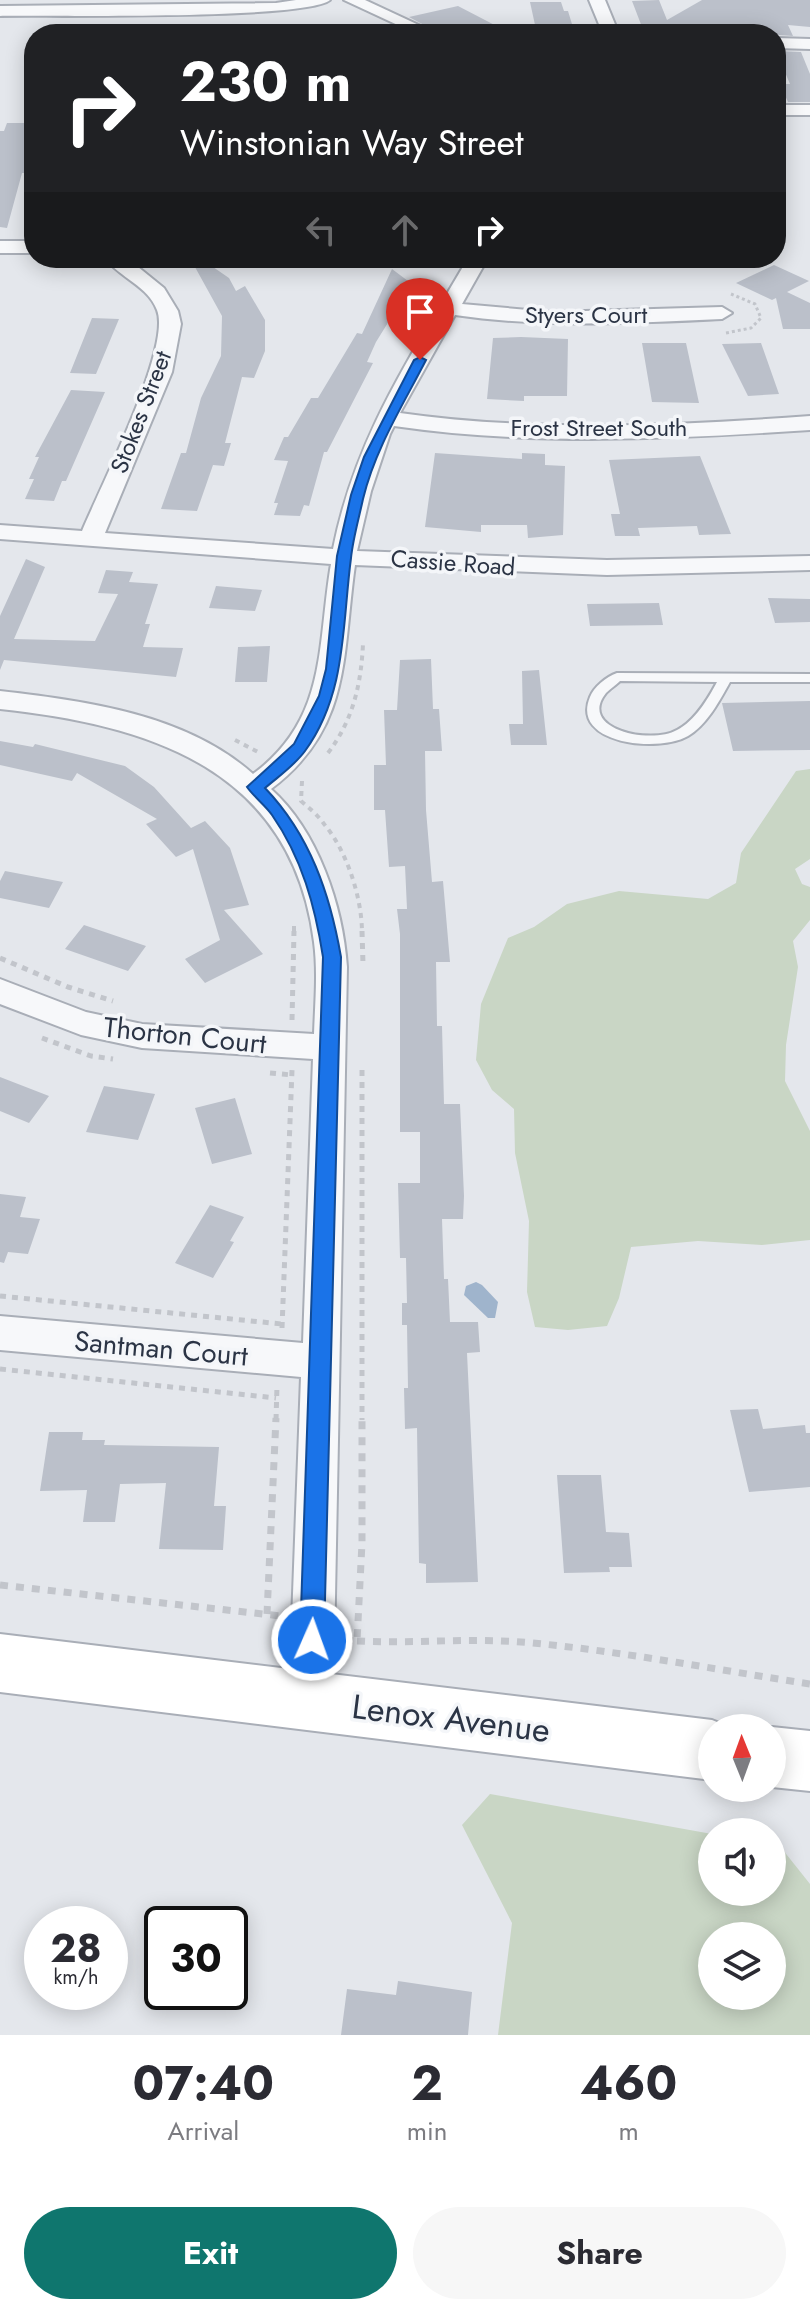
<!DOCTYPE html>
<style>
:root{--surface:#fff;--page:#f7f7f7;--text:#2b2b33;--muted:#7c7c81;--accent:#0f766e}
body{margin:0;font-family:Jost,sans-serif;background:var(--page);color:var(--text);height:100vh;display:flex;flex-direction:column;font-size:30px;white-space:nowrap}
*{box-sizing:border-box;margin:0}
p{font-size:26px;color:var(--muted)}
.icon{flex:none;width:44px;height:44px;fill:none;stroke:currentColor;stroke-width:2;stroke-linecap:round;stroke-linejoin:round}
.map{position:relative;height:2035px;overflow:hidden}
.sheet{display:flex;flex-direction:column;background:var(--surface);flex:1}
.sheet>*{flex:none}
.top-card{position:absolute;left:24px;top:24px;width:762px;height:244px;border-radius:32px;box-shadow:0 4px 20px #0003;background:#202124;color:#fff;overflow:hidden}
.needle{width:52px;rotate:359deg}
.controls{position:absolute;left:698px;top:1714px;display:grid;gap:16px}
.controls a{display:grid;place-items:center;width:88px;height:88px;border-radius:50%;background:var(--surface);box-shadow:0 4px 20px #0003;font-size:40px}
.speed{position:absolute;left:24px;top:1906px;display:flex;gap:16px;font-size:40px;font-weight:700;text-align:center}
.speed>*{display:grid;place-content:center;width:104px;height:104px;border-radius:50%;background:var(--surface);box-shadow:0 4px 20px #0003;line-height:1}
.speed small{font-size:20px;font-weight:400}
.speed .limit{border:4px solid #111;border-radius:12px;background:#fff;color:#111}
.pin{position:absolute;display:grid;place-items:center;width:68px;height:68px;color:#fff;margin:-82px -34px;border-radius:50% 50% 50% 0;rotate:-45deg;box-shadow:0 0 8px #0007}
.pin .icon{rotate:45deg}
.me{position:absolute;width:88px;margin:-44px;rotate:2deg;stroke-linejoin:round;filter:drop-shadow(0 0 6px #0008)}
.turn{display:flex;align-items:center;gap:28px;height:168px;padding:0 24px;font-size:36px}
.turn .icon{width:104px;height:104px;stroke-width:2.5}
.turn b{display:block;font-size:56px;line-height:68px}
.lanes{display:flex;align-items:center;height:76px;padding:0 24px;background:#0003;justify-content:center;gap:40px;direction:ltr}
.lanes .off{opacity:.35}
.eta{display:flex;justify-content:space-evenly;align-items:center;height:136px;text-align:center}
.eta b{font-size:48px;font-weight:700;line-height:56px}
.cta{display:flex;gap:16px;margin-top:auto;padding:16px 24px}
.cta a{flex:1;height:92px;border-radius:48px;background:var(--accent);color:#fff;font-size:32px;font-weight:700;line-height:92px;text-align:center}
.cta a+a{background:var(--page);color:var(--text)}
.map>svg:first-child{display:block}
.green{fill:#c9d6c5;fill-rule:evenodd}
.water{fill:#9fb4cc}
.building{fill:#bbc0ca}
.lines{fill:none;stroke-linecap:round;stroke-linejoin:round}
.lane-casing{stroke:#a9aeb7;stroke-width:4}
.street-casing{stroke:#a9aeb7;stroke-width:4}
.secondary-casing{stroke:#a9aeb7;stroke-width:4}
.path-far3{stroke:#c2c5cb;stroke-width:3;stroke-dasharray:3 3;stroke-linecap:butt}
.path-far2{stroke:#c2c5cb;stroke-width:4;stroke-dasharray:5 5;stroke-linecap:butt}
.path-far1{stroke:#c2c5cb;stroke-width:5;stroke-dasharray:6 6;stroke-linecap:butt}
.path{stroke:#c2c5cb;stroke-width:7;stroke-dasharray:8 8;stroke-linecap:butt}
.lane{fill:#f7f8fa;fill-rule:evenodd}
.street{fill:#f7f8fa;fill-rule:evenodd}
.secondary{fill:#fff;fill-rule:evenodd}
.route{fill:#1a73e8;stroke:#114b97;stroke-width:2}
.labels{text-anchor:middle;stroke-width:7;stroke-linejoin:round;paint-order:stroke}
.far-street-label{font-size:24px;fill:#2b3445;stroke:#f4f6f9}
.street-label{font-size:28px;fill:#2b3445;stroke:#f4f6f9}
.near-street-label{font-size:34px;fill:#2b3445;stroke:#f4f6f9}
</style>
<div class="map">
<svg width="810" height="2035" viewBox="0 0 810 2035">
<rect width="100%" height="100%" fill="#e4e7ec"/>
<path class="green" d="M810 769V859L795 869 802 884 810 887V920L793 941 798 967 786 1045 785 1081 810 1131V1240L762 1245 698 1241 631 1247 619 1298 607 1326 568 1330 535 1327 527 1292 529 1221 515 1153 514 1109 492 1090 476 1060 481 1004 508 938 534 927 567 904 619 891 708 899 736 883 741 853 796 771Z
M490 1794 712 1834V1892H772V1844L779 1845 810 1884V2035H498L512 1923 462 1825ZM712 1936H772V1996H712Z"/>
<path class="water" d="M476 1282 482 1285 498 1302 495 1318H488L464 1295 466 1286Z"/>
<path class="building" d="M659 0 667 20 702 0H810V27L788 25 793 36 766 34 763 28 650 30 656 27H642L632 1Z
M530 2H561L564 11H568L575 34H537Z
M458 6 512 34H441L409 17Z
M776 51 801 52 810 74V102H788L780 84H790Z
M7 123H34V173H22L7 228 0 227V131H4Z
M190 258H200L229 278 236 291 245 286 265 320V351L254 378 242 377 225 443H231L224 466 213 465 197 511 161 509 181 453H186L201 398 221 356 222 316Z
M774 265 809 281 787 292 810 303V329H783L776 298 772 300 736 283Z
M392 269 412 284 376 342 367 362 373 363 327 452H324L309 506 304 505 300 516 274 515 278 503H274L288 461 274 460 284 437H288L311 398H318L357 333 362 334Z
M92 318 119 319 96 374 70 373Z
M521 337 568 339 567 396H524V401L487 399 493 338Z
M642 343H686L699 403 652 402Z
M761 343 779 394 748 396 722 344Z
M71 390 105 392 66 481H62L54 501 25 499 34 479H29L39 457H35Z
M435 453 522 459V453L545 454V465L565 466 563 535 528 538 527 525H481V532L425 527Z
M700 456 731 534 699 535 697 526 638 528 640 536H615L611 514H620L609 460Z
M26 559 45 567 14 639 95 641 118 594 98 593 106 570 133 572 129 582 158 584 145 624H150L143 647 183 648 176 677 4 660 0 670V616Z
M216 586 262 590 255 611 209 608Z
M768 598 810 599V622L775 623Z
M659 603 663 625 590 626 587 604Z
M270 646 267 682H235L238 647Z
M431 659 433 709H439L442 751H425L426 810 432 882 443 881 450 962H436L437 1026H442L444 1104H460L464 1196 463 1219H442L444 1279H448L450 1322H478L480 1352 467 1353 478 1582 426 1583V1564L419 1563 417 1428 405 1429 404 1388H408L407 1325H402V1303H407L406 1258H400L398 1183H420V1132H400V934L397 909H407L405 866 389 867 385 810H374V765H386L384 710H397L400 660Z
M539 670 547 745H511L509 724H523L522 671Z
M810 701V750L733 751 722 703Z
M0 741 33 747 35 744 125 766 154 787 191 828 205 821 230 848 249 905 224 910 263 954 205 983 185 959 220 940 193 849 176 857 146 824 157 819 77 773 72 781 0 765Z
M5 871 63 882 49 908 0 898V881Z
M84 925 146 946 128 971 65 949Z
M0 1077 49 1096 29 1123 0 1111Z
M104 1086 155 1094 138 1140 86 1132Z
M235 1098 252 1154 212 1164 195 1108Z
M0 1194 26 1197 20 1217 40 1219 28 1254 8 1252 4 1263 0 1262Z
M210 1205 244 1217 230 1241 234 1242 213 1278 175 1263Z
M758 1409 763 1429 805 1425 806 1433H810V1487L749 1492 730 1410Z
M49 1432H83L82 1440H105L104 1445 219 1447 214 1506H226L223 1550 159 1549 166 1483 120 1484 115 1522H83L87 1490 40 1491Z
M557 1475H601L606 1532 629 1533 632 1567H609L610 1572 564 1573Z
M398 1981 472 1992 468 2035H341L347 1989 396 1995Z"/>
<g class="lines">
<defs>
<path id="lane" d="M617 673 810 674V682H730C720 700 707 725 688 736 659 753 570 744 590 697 594 687 606 677 617 673ZM620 681 717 682C708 699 695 721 677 730 651 745 577 729 606 693 610 689 616 685 620 681Z"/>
<path id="street" d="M296 0H330C306 20 49 15 0 16V6L276 3Z
M344 0H365L438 34H417Z
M589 0H605L619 34H603Z
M776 38 810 39V49L776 48Z
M776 105H810V115H776Z
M0 241H34V253H0Z
M105 258H127L164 288 178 311 181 324 172 372 105 533 333 549C356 434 411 357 468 258H488L462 304 551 312 722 307 732 313 722 319C633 323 544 328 455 315L400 413C532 432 677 426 810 416V430C673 439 530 446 394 426L390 434 371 491 357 551 607 560 810 556V570L607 575 355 565C342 656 352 728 271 789 318 831 343 906 347 967L333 1702 326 1717 311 1724 296 1717 289 1702 301 1377 0 1350V1316L303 1343 313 1059 142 1048 81 1035 0 1004V979L86 1012 142 1024 314 1034C315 1003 318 972 314 942 292 769 150 725 0 709V691C86 701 186 714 253 774 328 719 317 645 331 564L0 539V525L82 531C99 490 172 347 157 310 148 286 120 278 105 258Z"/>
<path id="secondary" d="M0 1634 712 1720 732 1728H712V1780L0 1692Z
M772 1727 810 1731V1791L772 1787V1728H769Z"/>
</defs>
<use href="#lane" class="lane-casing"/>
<use href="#street" class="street-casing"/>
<use href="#secondary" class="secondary-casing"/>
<path class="path-far3" d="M77 258 95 265
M726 333 751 328 761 318 755 304 731 294"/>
<path class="path-far2" d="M235 740 258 752
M328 753C353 720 361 685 363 644
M302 781 301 801C309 808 318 815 324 824 347 851 362 898 362 933
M294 926V933"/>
<path class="path-far1" d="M362 931 363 964
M0 958 68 987 113 1001
M292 1020 294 931
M42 1038 91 1056 113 1059
M362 1070V1420
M270 1073 292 1075
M0 1296 282 1324
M282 1328 292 1070
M0 1369 276 1398
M276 1420 277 1386"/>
<path class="path" d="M0 1585 281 1616
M267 1614 276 1418
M345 1640 357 1641 362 1543V1418
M357 1641C416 1644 474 1637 533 1643 626 1652 718 1670 810 1684
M745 1788 761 1790"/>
<use href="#lane" class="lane"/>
<use href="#street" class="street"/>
<use href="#secondary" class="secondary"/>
</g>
<path class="route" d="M420 357 426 360C403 405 375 449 363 499 359 518 353 538 351 558 342 625 347 693 305 751 294 766 279 776 265 788 310 835 330 894 341 957L324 1640 321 1648 312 1652 304 1648 300 1640 323 957C315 906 302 858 272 815 265 805 254 797 247 787L294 744 319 696 326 669 337 556 351 495 364 457 414 360Z"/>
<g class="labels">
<g class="far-street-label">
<text x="586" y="323">Styers Court</text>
<text transform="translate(141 412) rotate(-69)" y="8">Stokes Street</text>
<text x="599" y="436">Frost Street South</text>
<text transform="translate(453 563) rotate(4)" y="8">Cassie Road</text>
</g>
<g class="street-label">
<text transform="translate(185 1035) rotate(6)" y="10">Thorton Court</text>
<text transform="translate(161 1348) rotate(5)" y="10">Santman Court</text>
</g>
<g class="near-street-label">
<text transform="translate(451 1718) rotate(7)" y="12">Lenox Avenue</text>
</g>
</g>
</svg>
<div class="controls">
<a><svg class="needle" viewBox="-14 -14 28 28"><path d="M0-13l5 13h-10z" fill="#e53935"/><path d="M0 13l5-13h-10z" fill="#7c7c81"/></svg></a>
<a><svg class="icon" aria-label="sound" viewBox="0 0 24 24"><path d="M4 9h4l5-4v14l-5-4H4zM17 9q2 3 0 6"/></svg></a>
<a><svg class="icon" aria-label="layers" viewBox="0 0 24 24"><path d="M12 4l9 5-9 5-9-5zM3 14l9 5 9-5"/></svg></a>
</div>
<div class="speed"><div>28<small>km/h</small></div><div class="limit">30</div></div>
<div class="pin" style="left:420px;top:360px;background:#d93025"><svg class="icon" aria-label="arrive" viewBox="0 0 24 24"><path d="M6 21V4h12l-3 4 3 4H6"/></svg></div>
<svg class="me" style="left:312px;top:1640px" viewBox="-20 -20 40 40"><circle r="17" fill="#1a73e8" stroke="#fff" stroke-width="3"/><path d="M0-11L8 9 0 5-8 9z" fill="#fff"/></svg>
<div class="top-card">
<div class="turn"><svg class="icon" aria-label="right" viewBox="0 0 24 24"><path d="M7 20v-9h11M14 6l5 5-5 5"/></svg><div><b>230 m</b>Winstonian Way Street</div></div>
<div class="lanes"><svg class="icon off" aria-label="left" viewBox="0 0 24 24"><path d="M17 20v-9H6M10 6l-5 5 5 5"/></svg><svg class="icon off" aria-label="ahead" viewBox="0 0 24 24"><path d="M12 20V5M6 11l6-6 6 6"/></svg><svg class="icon" aria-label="right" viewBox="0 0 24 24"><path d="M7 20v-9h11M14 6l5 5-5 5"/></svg></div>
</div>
</div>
<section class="sheet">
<div class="eta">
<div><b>07:40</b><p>Arrival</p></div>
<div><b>2</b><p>min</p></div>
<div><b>460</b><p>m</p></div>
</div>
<div class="cta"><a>Exit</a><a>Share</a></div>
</section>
